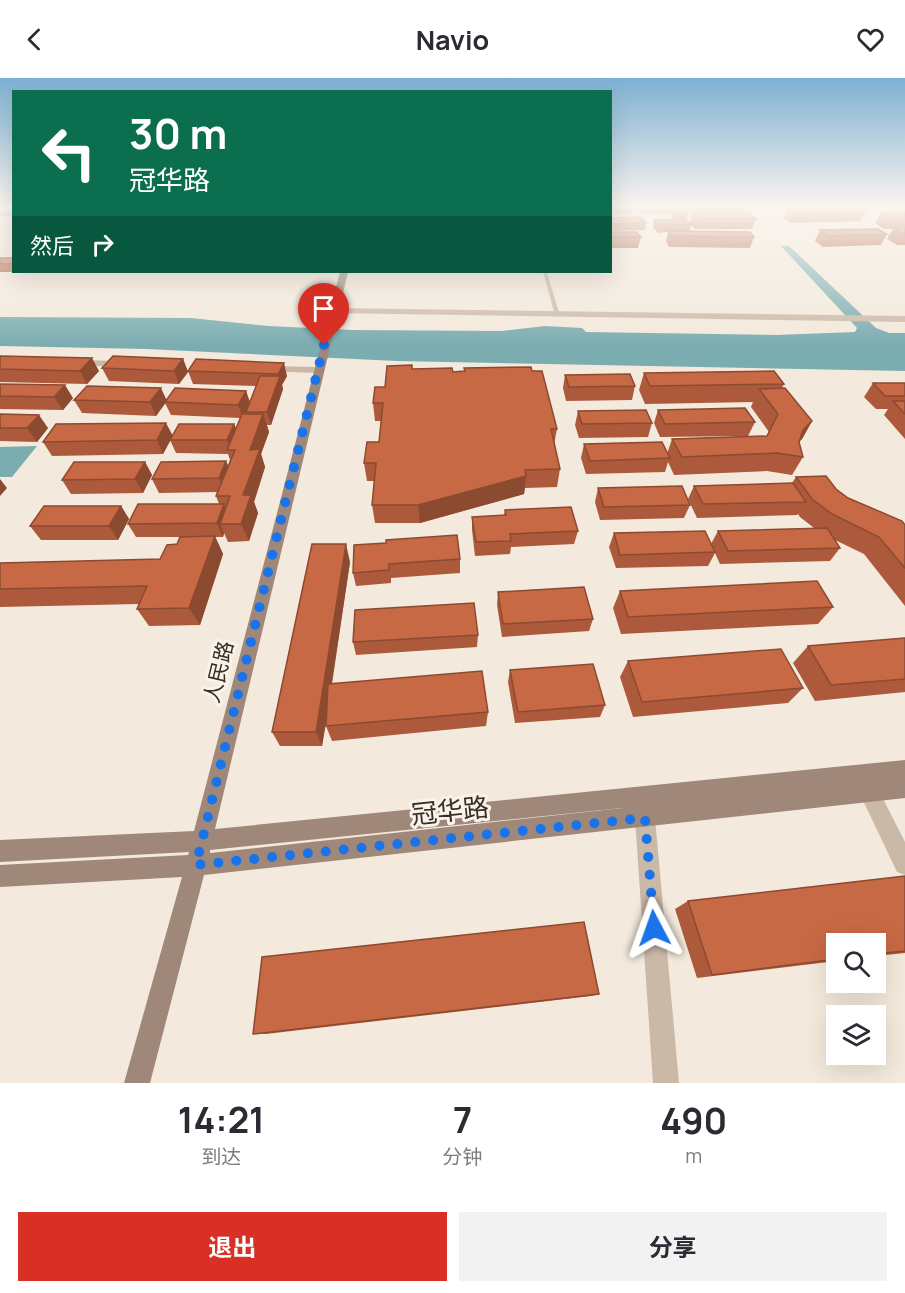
<!DOCTYPE html>
<html lang="zh">
<meta charset="utf-8">
<style>
:root{--surface:#fff;--page:#f2f2f3;--text:#2b2b33;--muted:#7c7c81;--accent:#d93025}
body{margin:0;font-family:Manrope,"Noto Sans SC",sans-serif;background:var(--page);color:var(--text);height:100vh;display:flex;flex-direction:column;font-size:22px;white-space:nowrap}
*{box-sizing:border-box;margin:0}
p{font-size:20px;color:var(--muted)}
.icon{flex:none;width:33px;height:33px;fill:none;stroke:currentColor;stroke-width:2;stroke-linecap:round;stroke-linejoin:round}
.map{position:relative;height:1005px;overflow:hidden}
.drawer{display:flex;flex-direction:column;background:var(--surface);flex:1}
.drawer>*{flex:none}
.top-card{position:absolute;left:12px;top:12px;width:600px;height:183px;border-radius:0px;box-shadow:0 6px 24px #0002;background:#0b6e4f;color:#fff;overflow:hidden}
.tools{position:absolute;left:826px;top:855px;display:grid;gap:12px}
.tools a{display:grid;place-items:center;width:60px;height:60px;border-radius:0px;background:var(--surface);box-shadow:0 6px 24px #0002;font-size:30px}
.pin{position:absolute;display:grid;place-items:center;width:51px;height:51px;color:#fff;margin:-62px -26px;border-radius:50% 50% 50% 0;rotate:-45deg;box-shadow:0 0 6px #0007}
.pin .icon{rotate:45deg}
.me{position:absolute;width:66px;margin:-33px;rotate:356deg;stroke-linejoin:round;filter:drop-shadow(0 0 4px #0008)}
.turn{display:flex;align-items:center;gap:21px;height:126px;padding:0 18px;font-size:27px}
.turn .icon{width:78px;height:78px;stroke-width:2.5}
.turn b{display:block;font-size:42px;line-height:51px}
.then{display:flex;align-items:center;height:57px;padding:0 18px;background:#0003;gap:12px;font-size:22px}
.eta{display:flex;justify-content:space-evenly;align-items:center;height:102px;text-align:center}
.eta b{font-size:36px;font-weight:700;line-height:42px}
.cta{display:flex;gap:12px;margin-top:auto;padding:12px 18px}
.cta a{flex:1;height:69px;border-radius:0px;background:var(--accent);color:#fff;font-size:24px;font-weight:700;line-height:69px;text-align:center}
.cta a+a{background:var(--page);color:var(--text)}
header{display:flex;justify-content:space-between;align-items:center;height:78px;padding:0 18px;background:var(--surface);font-size:27px;font-weight:700}
.map>svg:first-child{display:block}
.water{fill:#7bacb0}
.lines{fill:none;stroke-linecap:round;stroke-linejoin:round}
.lane{fill:#cbb9a8;fill-rule:evenodd}
.street{fill:#cbb9a8;fill-rule:evenodd}
.secondary{fill:#9f8879;fill-rule:evenodd}
.wall{fill:#ac5a3b;fill-rule:evenodd}
.shaded-wall{fill:#8c4a30}
.building{fill:#c86945;stroke:#8c4a30;stroke-width:1.5}
.route{stroke:#1a73e8;stroke-width:10;stroke-dasharray:0 18}
.labels{text-anchor:middle;stroke-width:6;stroke-linejoin:round;paint-order:stroke}
.street-label{font-size:21px;fill:#382e28;stroke:#faf3e9}
.near-street-label{font-size:26px;fill:#382e28;stroke:#faf3e9}
</style>
<header><svg class="icon" aria-label="back" viewBox="0 0 24 24"><path d="M15 5l-7 7 7 7"/></svg>Navio<svg class="icon" aria-label="heart" viewBox="0 0 24 24"><path d="M12 20l-8-8c-3-5 5-10 8-4 3-6 11-1 8 4z"/></svg></header>
<div class="map">
<svg width="905" height="1005" viewBox="0 0 905 1005">
<rect width="100%" height="100%" fill="#f3e9dc"/>
<path class="water" d="M781 168H789L876 250 889 255H905V293L397 283 147 271 0 268V239L191 240 269 248 352 252 501 253 545 248 582 250 586 254 776 257 855 254 857 250Z
M37 368 12 399H0V369Z"/>
<g class="lines">
<path class="lane" d="M543 194H547L560 238 555 237Z"/>
<path class="street" d="M333 230 905 238V244L330 235 329 233Z
M74 282 125 283 130 286 125 289 70 287 69 285Z
M266 288 317 289 322 292 317 295 262 293 261 291Z
M869 704 876 707 905 764V797L897 794 859 714 862 707Z
M645 730 652 733 655 740 679 1005H653L635 740 638 733Z"/>
<path class="secondary" d="M0 134H14V138H0Z
M340 194H348L215 751 905 682V720L204 797 150 1005H124L182 799 0 809V787L188 777 189 774 0 784V762L194 753ZM632 729 210 775V772Z"/>
</g>
<path class="wall" d="M610 128H632L631 136 610 137Z
M638 128H745L742 135 756 141 752 151H695L691 147 690 153 754 159 750 170 669 169 666 163 668 154 658 155 653 149 654 142 674 141 671 138 672 135 643 136 637 131ZM721 133 724 135H693L690 145 686 142 688 137 684 134Z
M754 128H848L757 130Z
M858 128H876H875L860 129Z
M788 130 866 133 861 143 790 145 784 140Z
M905 134V167H897L887 161 893 151H884L875 145 881 135Z
M610 140 646 145 645 152 610 153Z
M820 152 887 156 881 167 823 169 815 163Z
M610 154 641 159 638 170H610Z
M0 180H14V194H16H0Z
M0 278 99 293 87 306 0 304Z
M183 281 188 294 179 306 109 303 102 290Z
M196 281 287 298 282 307 283 311 271 347H267L269 354 261 376 265 389 254 424 258 435 249 463 228 464 224 455 223 459H215L223 476 200 547 149 548 137 531 139 526 0 529V485L160 481 177 466 180 459H136L128 446 219 426 216 418 217 414 159 415 152 401 226 383 228 388 230 382 228 376 176 375 170 362 163 376 52 378 43 364 172 358 234 346 236 350 240 340 171 337 165 325 156 338 82 335 74 322H166L246 313 250 324 256 308 193 306 188 293Z
M412 291 453 294 532 293 557 351 554 367 560 391 557 409 525 410 524 416 420 445H375L372 427 375 403H367L364 385 379 364 381 343H375L373 325 385 309Z
M644 295 784 306 782 310 812 343 802 361 799 363 803 379 792 397 767 393 674 397 668 384 665 394 586 396 581 380 584 366 667 376 672 361 767 358 769 354 751 329 753 324 645 326 639 312Z
M565 297 635 308 632 322 566 323 563 310Z
M873 305H905V361L884 337 888 331H876L864 319Z
M0 306 73 320 63 332 0 331Z
M658 332 755 344 748 358 660 359 654 345Z
M578 333 652 345 648 359 579 360 575 347Z
M0 336 48 350 37 364 0 363Z
M145 384 152 397 143 415 71 416 62 402Z
M796 399 836 411 848 420 905 447V528L864 476 835 462 840 470 830 483 720 486 715 475 708 488 616 490 609 469 614 455 711 466 718 453 814 450 800 439 798 436 797 437 697 440 688 421 694 408 792 405Z
M598 410 690 427 684 440 600 442 595 424Z
M121 428 129 441 118 462H41L30 448Z
M505 432 578 453 574 466 511 469 510 476 475 478 472 452V439L504 437Z
M386 465 460 481V495L391 500V505L356 508 353 495Z
M350 484 332 606 488 634 486 648 332 663 326 648 327 640 322 668H280L272 654Z
M620 513 833 529 818 546 621 556 613 530Z
M498 514 593 541 589 553 502 559 497 527Z
M478 557 477 569 356 577 353 564Z
M905 560V614L815 623 793 585 808 568Z
M628 583 803 610 788 625 633 639 620 599Z
M510 592 605 627 600 639 515 645 508 604Z
M905 798V875L876 878V866H837V883L697 900 675 831 688 823Z
M599 916 591 918 266 956H253Z"/>
<path class="shaded-wall" d="M92 280 99 293 87 306 80 293Z
M183 281 188 294 179 306 174 293Z
M284 285 287 298 282 307 283 311 271 347 267 334 279 301 278 296Z
M65 307 73 320 63 332 54 319Z
M161 310 167 323 156 338 150 324Z
M246 313 250 326 243 340 238 327Z
M263 336 269 354 261 376 265 389 254 424 258 435 249 463 241 446 243 417 250 372Z
M39 337 48 350 37 364 27 350Z
M812 343 802 361 793 370 803 352Z
M166 345 173 358 163 376 157 362Z
M234 346 239 359 231 372 227 362Z
M226 383 232 397 225 414 219 400Z
M145 384 152 397 143 415 135 401Z
M526 398 524 416 420 445 418 427Z
M0 401 7 410 0 418Z
M224 426 230 439 220 446 224 455 223 459 217 445Z
M121 428 129 441 118 462 109 448Z
M215 458 223 476 200 547 189 530Z
M346 466 350 484 322 668 316 654Z"/>
<path class="building" d="M643 128H674L645 129Z
M858 128 866 133 795 135 788 130Z
M673 131H681L688 137 680 138Z
M905 134V140H890L881 135Z
M693 135H750L756 141H698Z
M641 139 646 145 610 146V140Z
M685 141 692 146 660 148 654 142Z
M893 150H905V156H903Z
M878 151 887 156 828 158 820 152Z
M669 153 750 154 754 159 672 158Z
M610 154H637L641 159H610Z
M0 180H14V184L11 186H0Z
M0 278 92 280 80 293 0 291Z
M113 278 183 281 174 293 102 290Z
M196 281 284 285 278 296 188 293Z
M412 287V291L452 290 453 294 465 293 464 290 531 289 532 293H542L557 351H551L560 391 525 392 526 398 418 427H372L376 385H364L367 364H379L383 325H373L375 309H385L387 288Z
M774 293 784 306 650 308 644 295Z
M630 296 635 308 569 309 565 297Z
M260 298H280L267 334H246Z
M873 305H905V318H885Z
M0 306 65 307 54 319 0 318Z
M87 308 161 310 150 324 74 322Z
M175 310 246 313 238 327 165 324Z
M785 310 812 343 803 352 799 364 803 379 777 375 682 379 672 361 767 358 778 336 759 311Z
M893 323H905V336Z
M745 330 755 344 665 346 658 332Z
M646 332 652 345 582 346 578 333Z
M0 336 39 337 27 350H0Z
M242 336H263L250 372 260 371 243 417H251L241 446H220L230 418H216L235 372H227Z
M166 345 157 362 43 364 56 346Z
M179 346H234L227 362H170Z
M662 364 670 380 590 383 584 366Z
M226 383 219 400 152 401 161 384Z
M74 384H145L135 401 62 402Z
M826 398 836 411 848 420 902 443 905 447V490L879 459 832 436 812 421 796 399Z
M793 405 806 424 703 426 694 408Z
M682 408 690 427 604 429 598 410Z
M138 426H224L217 445 128 446Z
M44 428H121L109 448H30Z
M571 429 578 453 510 456 511 463 476 464 472 439 506 437 505 432Z
M827 450 840 470 728 473 718 453Z
M705 453 715 474 620 477 614 455Z
M457 457 460 481 389 486V492L353 495 354 467 386 465V462Z
M215 458 189 530 137 531 147 508 0 511V485L160 481 167 467 177 466 180 459Z
M312 466H346L316 654H272Z
M817 503 833 529 628 539 620 513Z
M584 509 593 541 503 546 498 514Z
M474 525 478 557 353 564 355 532Z
M905 560V601L831 607 808 568Z
M781 571 803 610 642 624 628 583Z
M593 586 605 627 518 634 510 592Z
M482 593 488 634 326 648 328 606Z
M905 798V873L876 876V866H837V881L712 897 688 823Z
M584 844 599 916 253 956 262 879Z"/>
<linearGradient id="sky" x2="0" y2="1"><stop stop-color="#7cb1d2"/><stop offset="0.48" stop-color="#faf5ef"/><stop offset="1" stop-color="#faf5ef" stop-opacity="0"/></linearGradient>
<rect width="905" height="268" fill="url(#sky)"/>
<g class="lines">
<path class="route" d="M324 267 196 787 645 740 654 850"/>
</g>
<g class="labels">
<g class="street-label">
<text transform="translate(219 594) rotate(-76)" y="7">人民路</text>
</g>
<g class="near-street-label">
<text transform="translate(450 733) rotate(-6)" y="9">冠华路</text>
</g>
</g>
</svg>
<div class="tools">
<a><svg class="icon" aria-label="search" viewBox="0 0 24 24"><circle cx="10" cy="10" r="6"/><path d="M15 15l6 6"/></svg></a>
<a><svg class="icon" aria-label="layers" viewBox="0 0 24 24"><path d="M12 4l9 5-9 5-9-5zM3 14l9 5 9-5"/></svg></a>
</div>
<div class="pin" style="left:324px;top:267px;background:#d93025"><svg class="icon" aria-label="arrive" viewBox="0 0 24 24"><path d="M6 21V4h12l-3 4 3 4H6"/></svg></div>
<svg class="me" style="left:654px;top:850px" viewBox="-20 -20 40 40"><path d="M0-17L14 15 0 8-14 15z" fill="#1a73e8" stroke="#fff" stroke-width="4"/></svg>
<div class="top-card">
<div class="turn"><svg class="icon" aria-label="left" viewBox="0 0 24 24"><path d="M17 20v-9H6M10 6l-5 5 5 5"/></svg><div><b>30 m</b>冠华路</div></div>
<div class="then">然后<svg class="icon" aria-label="right" viewBox="0 0 24 24"><path d="M7 20v-9h11M14 6l5 5-5 5"/></svg></div>
</div>
</div>
<section class="drawer">
<div class="eta">
<div><b>14:21</b><p>到达</p></div>
<div><b>7</b><p>分钟</p></div>
<div><b>490</b><p>m</p></div>
</div>
<div class="cta"><a>退出</a><a>分享</a></div>
</section>
